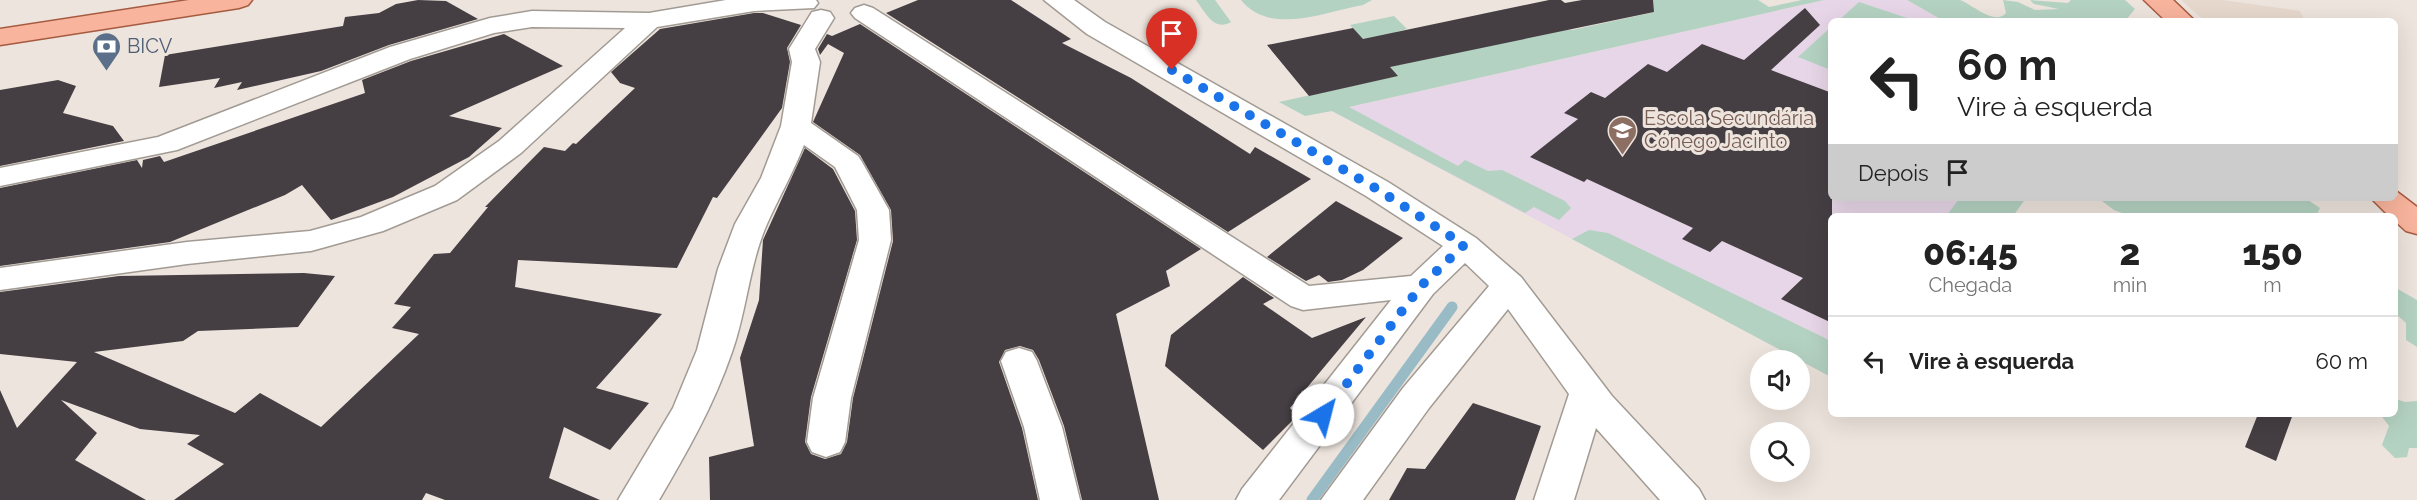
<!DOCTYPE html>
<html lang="pt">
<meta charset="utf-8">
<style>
:root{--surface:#fff;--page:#f2f2f2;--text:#222;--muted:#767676;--line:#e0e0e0}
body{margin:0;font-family:Raleway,sans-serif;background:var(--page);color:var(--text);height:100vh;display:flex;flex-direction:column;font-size:22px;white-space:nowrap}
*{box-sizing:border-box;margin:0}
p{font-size:20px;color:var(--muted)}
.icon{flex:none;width:33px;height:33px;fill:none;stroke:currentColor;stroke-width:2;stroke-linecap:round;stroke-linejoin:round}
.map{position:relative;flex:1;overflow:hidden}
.details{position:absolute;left:1828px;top:213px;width:570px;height:204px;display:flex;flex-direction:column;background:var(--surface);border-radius:9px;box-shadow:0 6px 24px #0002}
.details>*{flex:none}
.banner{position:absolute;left:1828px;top:18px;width:570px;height:183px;border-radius:9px;box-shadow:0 6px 24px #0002;background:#fff;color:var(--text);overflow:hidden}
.controls{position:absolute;left:1750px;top:350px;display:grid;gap:12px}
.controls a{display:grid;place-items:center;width:60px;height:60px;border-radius:50%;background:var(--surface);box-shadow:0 6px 24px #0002;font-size:30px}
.pin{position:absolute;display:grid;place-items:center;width:51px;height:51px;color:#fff;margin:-62px -26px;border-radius:50% 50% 50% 0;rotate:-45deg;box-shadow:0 0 6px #0007}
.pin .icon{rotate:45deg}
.me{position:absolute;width:66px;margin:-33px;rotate:37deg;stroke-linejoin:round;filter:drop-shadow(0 0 4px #0008)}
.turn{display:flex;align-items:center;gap:21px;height:126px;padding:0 30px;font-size:27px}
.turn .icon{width:78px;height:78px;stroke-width:2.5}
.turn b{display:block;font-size:42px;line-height:51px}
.then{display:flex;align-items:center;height:57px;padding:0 30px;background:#0003;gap:12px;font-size:22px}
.eta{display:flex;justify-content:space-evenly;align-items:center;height:102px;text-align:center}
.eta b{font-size:36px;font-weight:800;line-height:42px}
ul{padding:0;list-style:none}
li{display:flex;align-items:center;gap:18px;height:90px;padding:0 30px;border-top:2px solid var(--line)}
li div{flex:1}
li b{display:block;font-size:22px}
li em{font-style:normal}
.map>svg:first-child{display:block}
.built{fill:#e6d8cc}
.education{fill:#e7d6e7}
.green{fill:#b4d2c2}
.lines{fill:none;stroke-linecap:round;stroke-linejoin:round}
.stream{stroke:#98bbc6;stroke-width:11}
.building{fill:#453f44}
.street-casing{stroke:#a29b94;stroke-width:3}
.primary-casing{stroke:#a65b41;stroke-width:3}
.street{fill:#fff;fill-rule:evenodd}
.primary{fill:#f8b49d;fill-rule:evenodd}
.route{stroke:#1a73e8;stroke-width:10;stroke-dasharray:0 18}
.labels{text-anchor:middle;stroke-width:6;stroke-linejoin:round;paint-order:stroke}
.service-label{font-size:20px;fill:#4e5e75;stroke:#ede4dd;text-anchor:start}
.education-label{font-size:20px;fill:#785e54;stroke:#ede4dd;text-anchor:start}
</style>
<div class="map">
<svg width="2417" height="500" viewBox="0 0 2417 500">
<rect width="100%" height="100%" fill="#ede4dd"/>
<path class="built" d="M2181 0H2223L2300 11 2305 21H2205Z"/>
<path class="education" d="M1824 0H1907L1944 21H1832V198H2026L2013 216H1832L1831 377 1332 111Z"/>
<path class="green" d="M1196 0H1215L1231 22C1214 32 1205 12 1196 0Z
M1241 0H1372L1363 5C1324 12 1270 36 1241 0Z
M1640 0H1758L1769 7 1802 0H1824L1349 107 1458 166 1465 160 1488 171 1502 170 1565 201 1571 208 1559 220 1534 207 1525 213 1332 111 1305 116 1279 102 1397 76 1350 25 1394 16 1407 29 1396 32 1511 40 1482 14 1506 9 1535 33 1558 28 1572 30 1655 12Z
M1907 0C1919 0 1950 0 1960 0 1973 5 1995 26 2006 13L2003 0 2018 2 2035 10 2059 9 2034 4 2030 0 2068 3 2071 0H2125L2135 9 2125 21H1944Z
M1859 2 1916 21H1838Z
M1831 27V70L1798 57Z
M1960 198H2026L2013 216H1946Z
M2098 198H2305L2320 208 2316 216H2130L2114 210Z
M1589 230 1608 233 1831 341V377L1572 239Z
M2396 288 2417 300V347L2406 340V323L2396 314Z
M2396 399 2405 402 2417 401V448H2409L2407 457 2395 458 2382 445 2389 426 2380 414H2396Z"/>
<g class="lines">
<path class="stream" d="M1312 500 1452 307"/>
</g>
<path class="building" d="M418 0 446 1 478 19 389 45 321 71 237 90 242 82 214 88 220 78 159 87 165 55 343 26 345 17 379 13 396 4Z
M918 0H1011L1071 39 1062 43 1131 78 1250 154 1255 147 1311 179 1228 232 886 13Z
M1549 0H1561L1565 3 1582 0H1653L1654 12 1390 67 1398 76 1309 96 1267 45 1353 28 1363 39Z
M1805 8 1820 25 1771 70 1832 93V323L1781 299 1803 278 1722 241 1710 252 1682 239 1693 228 1587 179 1584 182 1530 157 1578 119 1564 113 1591 92 1605 98 1648 64 1667 72 1702 44 1744 60Z
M754 13H763L801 25 787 48 790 62 782 108 717 198 713 197 677 268 518 260 515 287 662 314 596 388 649 403 610 450 564 427 549 478 600 500H445L426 493 422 500H174L224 464 187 444 200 435 140 429 61 400 97 433 75 460 146 500H0V390L17 428 77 362 0 354V292L119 276 304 273 335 276 298 327 198 331 183 341 94 352 235 413 260 393 321 427 419 334 392 328 411 307 394 304 434 254 450 253 488 207H485L544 147 565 151 573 143 576 144 635 88 620 83 611 72 660 29Z
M860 24 1201 249 1166 271 1170 286 1116 314 1159 500H1082L1064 426 1039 360 1033 350 1020 346 1005 350 999 362 1022 428 1038 500H710L709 457 754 446 740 358 759 300 763 240 805 148 833 169 855 211 857 240 811 397 805 442 811 454 825 459 841 454 847 442 853 398 893 241 891 210 860 155 813 122 844 53 828 44 820 55 818 49 827 34 832 36Z
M504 34 563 66 449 116 502 128 469 157 393 197 331 220 302 185 285 195 170 242 0 266V188L137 160 142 168 143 160 160 156 164 162 365 93 362 80 411 61Z
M58 80 76 86 63 113 113 126 124 141 0 166V90Z
M1336 201 1403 238 1363 270 1342 280 1328 282 1319 275 1306 281 1267 257Z
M1243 277 1274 298 1263 304 1312 338 1366 317 1290 408 1297 416 1263 450 1165 366 1171 335Z
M1473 403 1541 426 1515 500H1389L1407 468 1425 469Z
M2258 414H2293L2276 461 2245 447Z"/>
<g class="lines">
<defs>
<path id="street" d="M726 0H816L818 3 814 8 754 11 657 27 521 153 457 200 383 231 311 251 187 264 0 290V268L187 242 310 231 361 217 435 186 499 141 625 28 532 27 494 33 410 59 177 150 0 186V168L158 137 390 47 490 18 532 11 649 13Z
M1044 0H1074L1105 22 1388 182 1476 238 1521 277 1612 396 1699 489 1705 500H1660L1596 428 1574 500H1534L1569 394 1508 309 1429 408 1363 500H1321L1403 388 1489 286 1465 263 1433 294 1279 500H1236L1242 489 1391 300 1303 310 1291 306 855 18 851 13 855 8 864 5 873 8 1309 286 1411 276 1443 246 1366 196 1087 34Z
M821 10 830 12 834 18 815 49 820 62 811 123 858 156 862 162 889 210 891 240 851 398 845 442 840 452 826 457 812 452 807 442 813 398 859 240 857 210 835 167 804 145C793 173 779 197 767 224 749 265 747 310 732 352 714 405 687 452 659 500H618L673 408 697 350 718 269 735 224 761 178 781 126 792 62 789 49 812 12Z
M1019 348 1032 352 1037 361 1062 427 1080 500H1040L1024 427 1001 361 1006 352Z"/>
<path id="primary" d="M189 0H252L248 5 239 8 0 45V29Z
M2144 0H2173L2195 21H2166Z
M2396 191 2417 207V234L2406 231 2396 222V216H2389L2371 198H2396Z"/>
</defs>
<use href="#street" class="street-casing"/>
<use href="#primary" class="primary-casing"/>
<use href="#street" class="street"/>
<use href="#primary" class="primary"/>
</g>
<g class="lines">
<path class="route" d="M1172 70 1377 189 1464 245 1421 286 1323 415"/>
</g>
<defs>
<symbol id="bank-pin" viewBox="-11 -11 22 30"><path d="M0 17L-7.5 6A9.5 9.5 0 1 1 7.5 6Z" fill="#5c6f8a" stroke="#ede4dd"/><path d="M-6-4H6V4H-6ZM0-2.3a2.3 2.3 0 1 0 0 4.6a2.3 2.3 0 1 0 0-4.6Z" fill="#fff"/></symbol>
<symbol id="school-pin" viewBox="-11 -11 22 30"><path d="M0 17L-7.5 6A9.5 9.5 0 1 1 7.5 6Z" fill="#8d6e63" stroke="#ede4dd"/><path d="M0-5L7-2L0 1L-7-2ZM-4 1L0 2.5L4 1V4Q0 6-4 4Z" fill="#fff"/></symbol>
</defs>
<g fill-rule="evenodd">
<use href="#bank-pin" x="90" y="30" width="33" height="45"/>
<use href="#school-pin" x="1606" y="114" width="33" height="45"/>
</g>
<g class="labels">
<g class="service-label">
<text x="127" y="53">BICV</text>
</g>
<g class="education-label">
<text x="1644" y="125">Escola Secundária<tspan x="1644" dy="23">Cónego Jacinto</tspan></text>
</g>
</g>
</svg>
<div class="controls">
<a><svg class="icon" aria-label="sound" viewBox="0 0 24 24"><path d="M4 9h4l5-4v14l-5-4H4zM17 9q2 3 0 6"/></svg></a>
<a><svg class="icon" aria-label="search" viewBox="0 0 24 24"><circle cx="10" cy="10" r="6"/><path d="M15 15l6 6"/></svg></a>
</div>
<div class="pin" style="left:1172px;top:70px;background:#d93025"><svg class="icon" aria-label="arrive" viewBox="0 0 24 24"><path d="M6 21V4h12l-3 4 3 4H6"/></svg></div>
<svg class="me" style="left:1323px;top:415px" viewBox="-20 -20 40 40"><circle r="19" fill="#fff"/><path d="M0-13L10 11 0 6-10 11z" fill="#1a73e8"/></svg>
<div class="banner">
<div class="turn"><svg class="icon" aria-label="left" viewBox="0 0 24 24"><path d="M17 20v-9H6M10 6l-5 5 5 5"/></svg><div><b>60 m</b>Vire à esquerda</div></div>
<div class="then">Depois<svg class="icon" aria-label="arrive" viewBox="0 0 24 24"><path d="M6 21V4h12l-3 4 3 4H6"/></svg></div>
</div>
<section class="details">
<div class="eta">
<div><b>06:45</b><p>Chegada</p></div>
<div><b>2</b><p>min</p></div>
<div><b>150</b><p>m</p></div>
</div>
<ul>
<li><svg class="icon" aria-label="left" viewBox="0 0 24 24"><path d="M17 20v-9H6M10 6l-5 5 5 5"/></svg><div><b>Vire à esquerda</b></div><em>60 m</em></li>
</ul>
</section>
</div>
